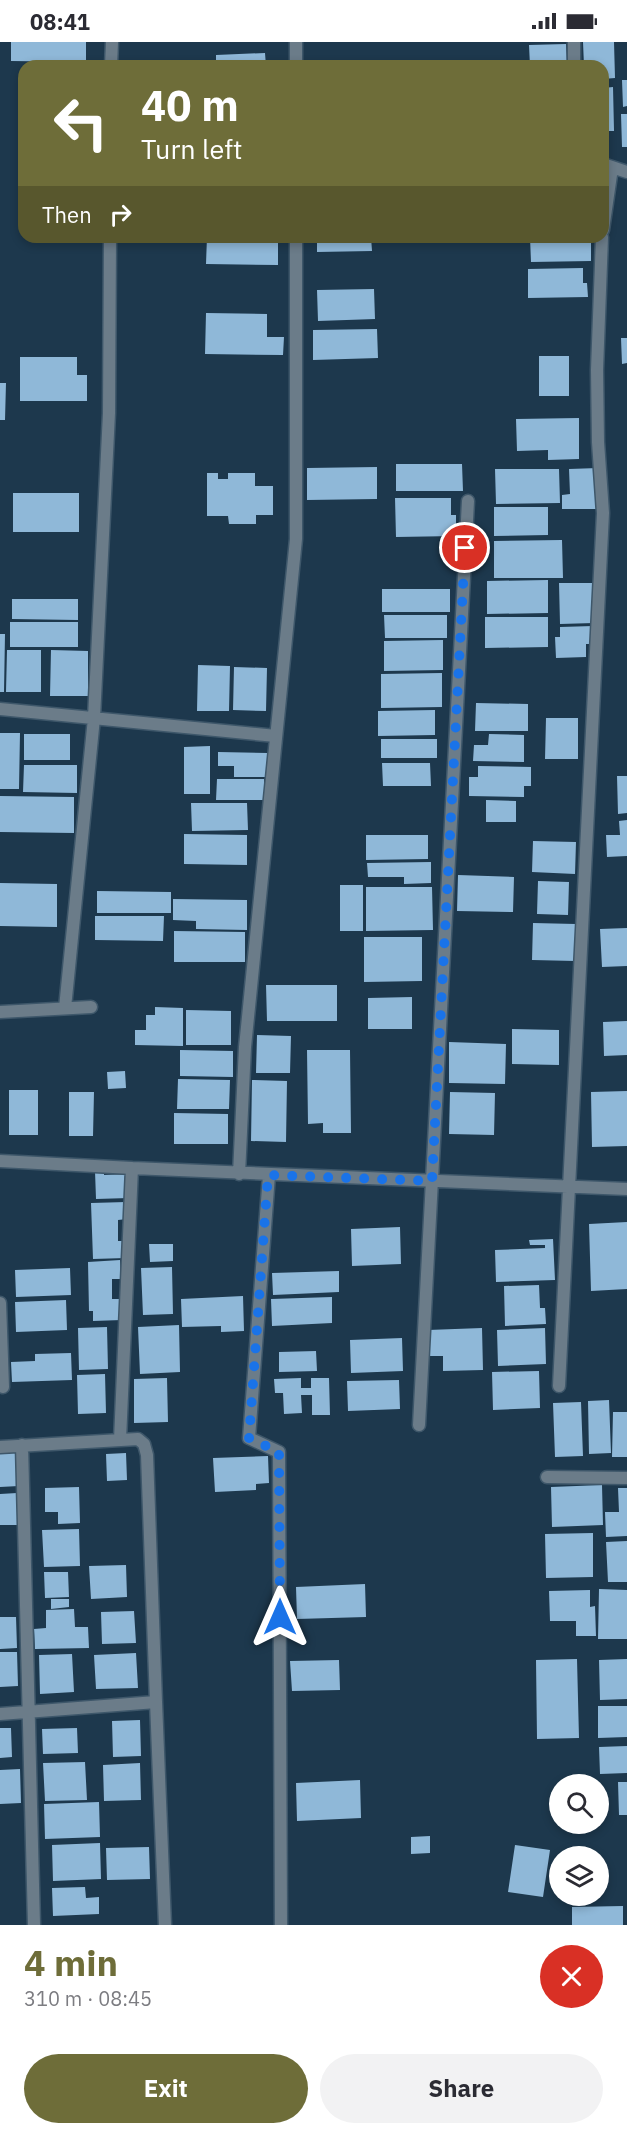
<!DOCTYPE html>
<meta charset="utf-8">
<style>
:root{--surface:#fff;--page:#f2f2f3;--text:#2b2b33;--muted:#7c7c81;--accent:#6e6d39}
body{margin:0;font-family:"IBM Plex Sans",sans-serif;background:var(--page);color:var(--text);height:100vh;display:flex;flex-direction:column;font-size:22px;white-space:nowrap}
*{box-sizing:border-box;margin:0}
p{font-size:20px;color:var(--muted)}
.icon{flex:none;width:33px;height:33px;fill:none;stroke:currentColor;stroke-width:2;stroke-linecap:round;stroke-linejoin:round}
.map{position:relative;height:1883px;overflow:hidden}
.side{display:flex;flex-direction:column;background:var(--surface);flex:1}
.side>*{flex:none}
.top-card{position:absolute;left:18px;top:18px;width:591px;height:183px;border-radius:18px;box-shadow:0 3px 9px #0003;background:#6e6d39;color:#fff;overflow:hidden}
.buttons{position:absolute;left:549px;top:1732px;display:grid;gap:12px}
.buttons a{display:grid;place-items:center;width:60px;height:60px;border-radius:50%;background:var(--surface);box-shadow:0 3px 9px #0003;font-size:30px}
.pin{position:absolute;display:grid;place-items:center;width:51px;height:51px;color:#fff;margin:-26px;border:3px solid #fff;border-radius:50%;box-shadow:0 2px 6px #0007}
.me{position:absolute;width:66px;margin:-33px;rotate:0deg;stroke-linejoin:round;filter:drop-shadow(0 0 4px #0008)}
.turn{display:flex;align-items:center;gap:21px;height:126px;padding:0 24px;font-size:27px}
.turn .icon{width:78px;height:78px;stroke-width:2.5}
.turn b{display:block;font-size:42px;line-height:51px}
.then{display:flex;align-items:center;height:57px;padding:0 24px;background:#0003;gap:12px;font-size:22px}
.round{display:grid;place-items:center;flex:none;width:63px;height:63px;border-radius:32px;background:var(--page)}
.headline{display:flex;align-items:center;justify-content:space-between;height:102px;padding:0 24px}
h1{font-size:36px;font-weight:700;line-height:45px;color:var(--accent)}
.primary-button{display:flex;gap:12px;margin-top:auto;padding:12px 24px}
.primary-button a{flex:1;height:69px;border-radius:36px;background:var(--accent);color:#fff;font-size:24px;font-weight:700;line-height:69px;text-align:center}
.primary-button a+a{background:var(--page);color:var(--text)}
.status{display:flex;justify-content:space-between;align-items:center;height:42px;padding:0 30px;background:var(--surface);direction:ltr}
.status svg{height:16px;fill:currentColor}
.map>svg:first-child{display:block}
.building{fill:#8fb8d8}
.lines{fill:none;stroke-linecap:round;stroke-linejoin:round}
.street-casing{stroke:#3e576a;stroke-width:15}
.street{stroke:#6b7c89;stroke-width:12}
.route{stroke:#1a73e8;stroke-width:10;stroke-dasharray:0 18}
</style>
<div class="status"><b>08:41</b><svg viewBox="0 0 49 12"><path d="M0 12V9h3v3zM5 12V6h3v6zM10 12V3h3v9zM15 12V0h3v12zM26 1h20v11H26zM47 4h2v5h-2z"/></svg></div>
<div class="map">
<svg width="627" height="1883" viewBox="0 0 627 1883">
<rect width="100%" height="100%" fill="#1d384d"/>
<path class="building" d="M11 0H86V20L11 19Z
M583 0H614L615 36 603 37V24H584Z
M566 2 567 24H530L529 3Z
M265 11 266 24H216V13Z
M320 20H350V24H320Z
M622 38H627V64L623 65Z
M613 45 614 89H603V46Z
M621 72H627V105H622Z
M19 159H24V188H20Z
M207 195H278V223L206 222Z
M317 195H371L372 209 317 210Z
M530 195H591V219L531 220Z
M583 226V241H587L588 255 528 256V227Z
M374 247 375 277 318 279 317 248Z
M206 271 267 272V295H284L283 313 205 312Z
M377 287 378 316 313 318V288Z
M621 296H627V321L622 322Z
M539 314H569V354H539Z
M20 315H77V333H87V359H20Z
M0 341H6L5 378H0Z
M579 376V417L548 418V408L517 409 516 377Z
M396 422H462L463 449H396Z
M377 425V457L307 458V426Z
M598 426 599 467H562V453L570 452 569 427Z
M495 427H559L560 461 496 462Z
M207 431H218V437H228V431H255V444H273V473H256V482H229L228 474H207Z
M13 451H79V490H13Z
M395 456H451V473H456V494L396 495Z
M494 465H548V493L494 494Z
M562 498 563 536H494V499Z
M548 538V571L487 572V539Z
M559 541H594V581L560 582Z
M382 547H450V570H382Z
M12 557H78V578L12 577Z
M384 573H447V596H385Z
M485 575H548V605L485 606Z
M10 580H78V605H10Z
M593 584V602H586V615L556 616 555 595H560V585Z
M0 592H5L4 650H0Z
M443 598V628L384 629V599Z
M7 608H41V650H6Z
M51 608 88 609V654H50Z
M198 623 230 624 229 669H197Z
M234 625 267 626 266 669 233 668Z
M442 631V665L381 666V632Z
M476 661 528 662V689H475Z
M435 668V693L378 694V669Z
M546 676H578V717H545Z
M0 691H20L19 747H0Z
M24 692H70V718H24Z
M489 692 524 693V720L473 719 474 703H488Z
M381 697H437V716H381Z
M210 704V752H184V705Z
M218 710 268 711V735H234V724H218Z
M382 721H430L431 744H383Z
M24 723H77V751L23 750Z
M478 724 531 725V744H524V755L469 754V735H478Z
M617 734H627V771L618 772Z
M217 737H264V758H216Z
M0 754 74 755V791L0 790Z
M486 758 516 759V780H486Z
M191 761H247L248 788 192 789Z
M627 778V814L607 815 606 793H620L619 779Z
M184 792 247 793V823L184 822Z
M366 793H428V817L366 818Z
M533 799 576 800 575 832 532 830Z
M431 820V841L404 842V835H368L367 821Z
M458 833 514 835 513 870 457 869Z
M538 839 569 840 568 873 537 872Z
M0 841 57 842V885L0 884Z
M340 843H363V889H340Z
M366 845H432L433 888 366 889Z
M97 849 171 850V871H97Z
M173 857 247 858V888L196 887V879L173 878Z
M95 874H164L163 899 95 898Z
M533 881 576 882 575 919 532 918Z
M627 886V924L602 925 600 887Z
M174 889 245 890V920H174Z
M364 895H422V939L364 940Z
M266 943H337V979H267Z
M412 955V987H368V956Z
M155 965 183 966V1004L135 1003V988H146V973H155Z
M186 968 231 969V1003H186Z
M627 979V1013L604 1014 603 980Z
M512 987 559 988V1023L512 1022Z
M257 993 291 994 290 1031H256Z
M449 1000 506 1002 505 1042 449 1041Z
M180 1008 233 1009V1035L180 1034Z
M307 1008H350L351 1091H323V1081L308 1082Z
M125 1029 126 1046 108 1047 107 1030Z
M178 1037 230 1038 229 1067H177Z
M252 1038 287 1039 286 1100 251 1099Z
M9 1048H38V1093H9Z
M627 1049V1104L592 1105 591 1050Z
M69 1050H94L93 1094H69Z
M450 1050 495 1051 494 1093 449 1092Z
M174 1071 228 1072V1102H174Z
M95 1129H104V1133L128 1132 129 1156 96 1157Z
M126 1160 127 1177 118 1178V1199H125L126 1216 93 1217 91 1161Z
M627 1180V1247L591 1249 589 1182Z
M400 1185 401 1222 352 1224 351 1187Z
M553 1197 555 1238 496 1240 495 1208 545 1206V1203H530L529 1198Z
M149 1202H173V1219L150 1220Z
M120 1218 121 1237H112V1257H121L122 1278 93 1279V1269H89L88 1220Z
M172 1225 173 1272 143 1273 141 1226Z
M70 1226 71 1253 16 1255 15 1228Z
M339 1229V1250L273 1253 272 1231Z
M539 1243 540 1266H545L546 1282 505 1284 504 1244Z
M243 1254 244 1289 221 1290V1284L182 1285 181 1257Z
M332 1255V1281L272 1284 271 1257Z
M66 1258 67 1288 16 1290 15 1260Z
M179 1283 180 1330 140 1332 138 1285Z
M107 1285 108 1327 79 1328 78 1286Z
M482 1286 483 1328 443 1329V1314H429L428 1288Z
M545 1286 546 1322 498 1324 497 1288Z
M402 1296 403 1329 351 1331 350 1298Z
M316 1309 317 1329 279 1330V1310Z
M71 1311 72 1338 12 1340 11 1320 35 1319V1312Z
M539 1329 540 1366 493 1368 492 1330Z
M105 1332 106 1371 78 1372 77 1333Z
M167 1336 168 1380 134 1381V1337Z
M301 1336V1346H311V1336H329L330 1373H312V1353H301L302 1371 284 1372 283 1351H275L274 1337Z
M399 1338 400 1367 348 1369 347 1339Z
M609 1358 611 1411 589 1412 588 1359Z
M581 1360 583 1414 555 1415 553 1361Z
M613 1370H627V1415H612Z
M0 1408H18L19 1444 0 1445Z
M126 1411 127 1438 107 1439 106 1412Z
M268 1414 269 1441 256 1442V1448L215 1450 213 1416Z
M602 1443 603 1483 552 1485 551 1445Z
M79 1445 80 1481 58 1482V1470H45V1446Z
M618 1446H627V1494L606 1495 605 1470H619Z
M17 1451 18 1483H0V1452Z
M79 1487 80 1524 44 1525 42 1488Z
M593 1491V1535L546 1536 545 1492Z
M627 1499V1540H608L606 1500Z
M126 1523 127 1555 91 1557 89 1524Z
M44 1530H68L69 1555 45 1556Z
M365 1542 366 1575 297 1577 296 1545Z
M599 1547 627 1548V1597H598Z
M590 1548V1565L595 1564 596 1594H576V1579H550L549 1549Z
M51 1557H69V1565L51 1567Z
M74 1567 75 1585H88L89 1606 35 1607 34 1587 46 1586V1568Z
M134 1569 136 1601 102 1602 101 1570Z
M0 1575H16L17 1606 0 1607Z
M0 1610H17L18 1644 0 1645Z
M136 1611 138 1646 96 1647 94 1613Z
M72 1612 74 1650 40 1652 39 1613Z
M577 1617 579 1696 537 1697 536 1618Z
M627 1617V1657L600 1658 599 1618Z
M339 1618 340 1648 292 1649 290 1619Z
M598 1664H627V1695L598 1696Z
M140 1678 141 1714 113 1715 112 1679Z
M0 1686H11L12 1715 0 1716Z
M77 1686 78 1711 43 1712 42 1687Z
M627 1704V1731L600 1732 599 1705Z
M85 1720 87 1758 45 1759 43 1721Z
M140 1721 141 1758 104 1759 103 1723Z
M20 1727 21 1761 0 1762V1728Z
M360 1738 361 1776 297 1779 296 1741Z
M618 1740H627V1773H619Z
M99 1760 100 1795 45 1797 44 1762Z
M430 1794V1811L411 1812V1795Z
M100 1801 101 1837 53 1839 52 1803Z
M515 1803 550 1808 543 1855 508 1850Z
M149 1805 150 1837 107 1838 106 1806Z
M85 1845 86 1856 99 1855V1872L53 1874 52 1846Z
M623 1864V1883H572V1865Z"/>
<g class="lines">
<defs>
<path id="street" d="M111 24 112 0
M296 24V0
M574 24V0
M603 122 627 130
M603 188 612 126
M0 667 276 694
M65 966 94 676 109 371 110 195
M0 970 91 965
M0 1119 132 1126
M239 1132 245 1005 296 497V195
M269 1133 249 1396 279 1410 281 1883
M0 1261 3 1345
M559 1344 603 471 598 400 597 328 602 195
M419 1383 468 459
M120 1398 132 1126 627 1147
M22 1403 34 1883
M0 1405 138 1397 144 1402 147 1413 156 1660
M547 1435 627 1436
M0 1672 156 1660 165 1883"/>
</defs>
<use href="#street" class="street-casing"/>
<use href="#street" class="street"/>
</g>
<g class="lines">
<path class="route" d="M280 1575 279 1410 249 1396 268 1133 432 1139 465 506"/>
</g>
</svg>
<div class="buttons">
<a><svg class="icon" aria-label="search" viewBox="0 0 24 24"><circle cx="10" cy="10" r="6"/><path d="M15 15l6 6"/></svg></a>
<a><svg class="icon" aria-label="layers" viewBox="0 0 24 24"><path d="M12 4l9 5-9 5-9-5zM3 14l9 5 9-5"/></svg></a>
</div>
<div class="pin" style="left:465px;top:506px;background:#d93025"><svg class="icon" aria-label="arrive" viewBox="0 0 24 24"><path d="M6 21V4h12l-3 4 3 4H6"/></svg></div>
<svg class="me" style="left:280px;top:1575px" viewBox="-20 -20 40 40"><path d="M0-17L14 15 0 8-14 15z" fill="#1a73e8" stroke="#fff" stroke-width="4"/></svg>
<div class="top-card">
<div class="turn"><svg class="icon" aria-label="left" viewBox="0 0 24 24"><path d="M17 20v-9H6M10 6l-5 5 5 5"/></svg><div><b>40 m</b>Turn left</div></div>
<div class="then">Then<svg class="icon" aria-label="right" viewBox="0 0 24 24"><path d="M7 20v-9h11M14 6l5 5-5 5"/></svg></div>
</div>
</div>
<section class="side">
<div class="headline"><div><h1>4 min</h1><p>310 m · 08:45</p></div><a class="round" style="background:#d93025;color:#fff"><svg class="icon" aria-label="close" viewBox="0 0 24 24"><path d="M6 6l12 12M18 6L6 18"/></svg></a></div>
<div class="primary-button"><a>Exit</a><a>Share</a></div>
</section>
